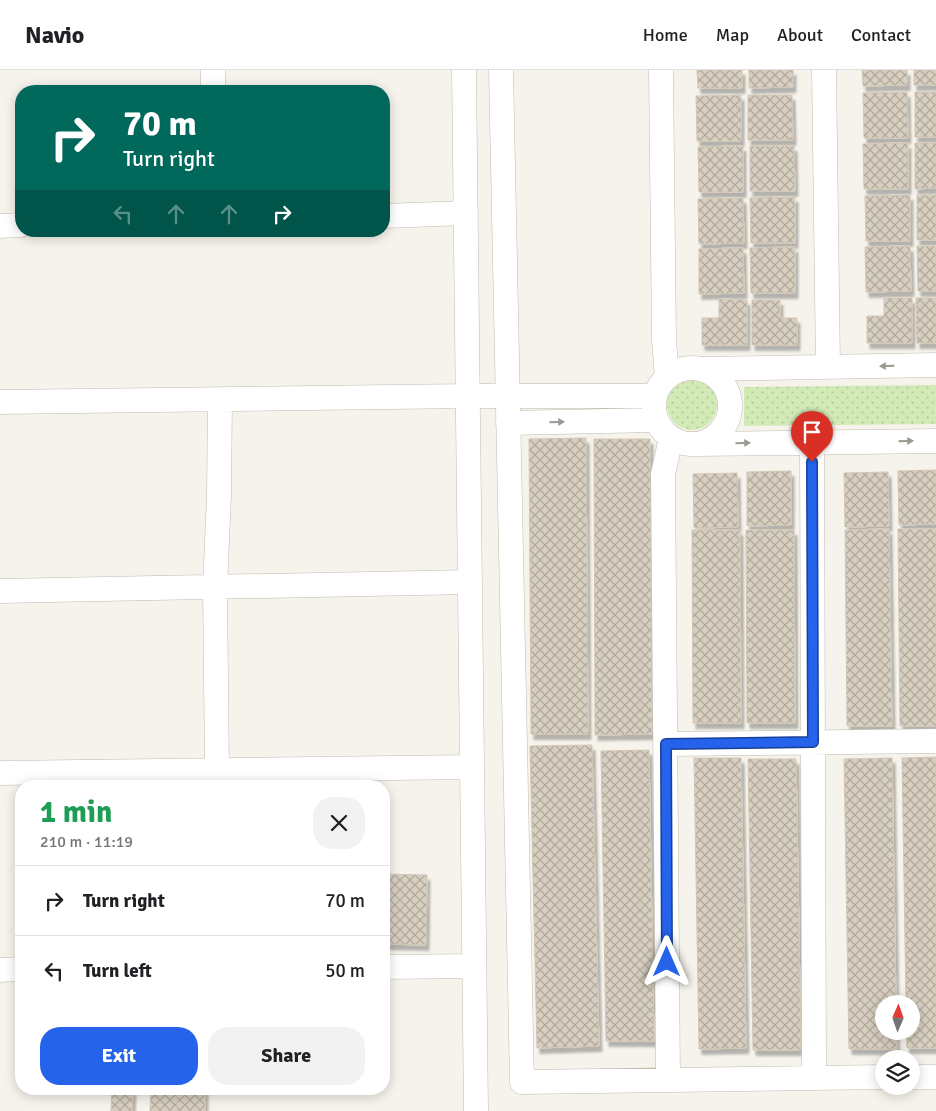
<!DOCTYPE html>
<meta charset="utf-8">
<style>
:root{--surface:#fff;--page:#f2f2f2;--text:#202124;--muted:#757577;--line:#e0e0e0;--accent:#2563eb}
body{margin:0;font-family:Signika,sans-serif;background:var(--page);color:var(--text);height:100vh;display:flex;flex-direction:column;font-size:19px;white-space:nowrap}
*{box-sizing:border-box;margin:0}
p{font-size:16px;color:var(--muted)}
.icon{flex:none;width:28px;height:28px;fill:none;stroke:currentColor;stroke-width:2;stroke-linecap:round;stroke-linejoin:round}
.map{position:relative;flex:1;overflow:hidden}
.drawer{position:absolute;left:15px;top:710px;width:375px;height:315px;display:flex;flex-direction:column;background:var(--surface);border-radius:20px;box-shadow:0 2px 12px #0003}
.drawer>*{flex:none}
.top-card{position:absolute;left:15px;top:15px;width:375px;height:152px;border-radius:20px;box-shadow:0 2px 12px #0003;background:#00695c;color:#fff;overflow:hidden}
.needle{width:32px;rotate:2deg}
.tools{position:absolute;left:875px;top:925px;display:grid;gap:10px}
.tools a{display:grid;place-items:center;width:45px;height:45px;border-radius:50%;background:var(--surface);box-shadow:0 2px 12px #0003;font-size:25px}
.pin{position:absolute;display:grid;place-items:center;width:42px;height:42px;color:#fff;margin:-51px -21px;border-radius:50% 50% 50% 0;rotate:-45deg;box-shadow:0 0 5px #0007}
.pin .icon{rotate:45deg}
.me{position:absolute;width:55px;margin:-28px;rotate:0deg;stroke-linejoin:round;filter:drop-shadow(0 0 4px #0008)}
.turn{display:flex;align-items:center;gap:18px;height:105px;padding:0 25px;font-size:22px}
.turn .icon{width:65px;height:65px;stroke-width:2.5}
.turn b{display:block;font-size:35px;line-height:42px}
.lanes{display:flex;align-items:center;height:48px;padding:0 25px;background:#0003;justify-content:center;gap:25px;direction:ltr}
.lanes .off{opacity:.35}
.round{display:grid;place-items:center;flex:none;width:52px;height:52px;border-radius:20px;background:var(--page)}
.summary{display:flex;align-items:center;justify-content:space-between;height:85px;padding:0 25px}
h1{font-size:30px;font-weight:700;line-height:38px;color:#1e9e55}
.button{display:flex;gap:10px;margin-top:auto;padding:10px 25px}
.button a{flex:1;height:58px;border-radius:20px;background:var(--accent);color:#fff;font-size:20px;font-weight:700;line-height:58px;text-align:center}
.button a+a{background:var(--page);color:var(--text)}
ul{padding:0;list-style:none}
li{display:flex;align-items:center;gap:15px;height:70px;padding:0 25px;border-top:1px solid var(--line)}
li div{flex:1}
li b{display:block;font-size:19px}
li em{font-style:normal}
header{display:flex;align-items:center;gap:30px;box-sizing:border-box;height:70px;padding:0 25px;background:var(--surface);border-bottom:1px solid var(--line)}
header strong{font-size:24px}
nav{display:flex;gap:28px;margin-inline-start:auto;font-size:18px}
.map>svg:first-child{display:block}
.grass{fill:url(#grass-dots)}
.building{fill:url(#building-cross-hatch);stroke:#d3c7b4;filter:url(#shadow)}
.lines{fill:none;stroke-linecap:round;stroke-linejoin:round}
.minor-casing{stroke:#c2bbae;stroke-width:25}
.minor{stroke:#fff;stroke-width:24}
.oneway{fill:#9c9892}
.route-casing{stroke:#184099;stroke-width:12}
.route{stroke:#2563eb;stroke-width:9}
</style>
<header>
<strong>Navio</strong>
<nav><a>Home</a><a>Map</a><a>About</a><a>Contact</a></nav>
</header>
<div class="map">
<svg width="936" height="1041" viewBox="0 0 936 1041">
<defs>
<pattern id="grass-dots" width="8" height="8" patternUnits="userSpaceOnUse" patternTransform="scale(1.25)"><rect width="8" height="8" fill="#d2eab5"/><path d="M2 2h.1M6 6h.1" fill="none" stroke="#b6ca9c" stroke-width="1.8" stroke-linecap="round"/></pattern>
<pattern id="building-cross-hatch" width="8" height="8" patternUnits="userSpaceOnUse" patternTransform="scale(1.25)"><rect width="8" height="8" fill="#d8cfc1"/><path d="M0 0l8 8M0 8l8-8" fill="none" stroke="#b1aa9e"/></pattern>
<filter id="shadow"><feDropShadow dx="3" dy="5.5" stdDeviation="1" flood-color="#0004"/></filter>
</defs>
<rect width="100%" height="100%" fill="#f6f3ec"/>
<path class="grass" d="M667 335a25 25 0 1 1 50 0a25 25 0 1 1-50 0Z
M936 315V354L744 356V317Z"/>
<path class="building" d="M697 0H742V18H698Z
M749 0H793V17L749 18Z
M862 0H907V15L863 16Z
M914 0H936V15H914Z
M907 22 908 68H864L863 23Z
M915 22H936V67H915Z
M741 25V71H697L696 26Z
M748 25H792L793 70H748Z
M908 73V119H864L863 74Z
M915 73H936V118L915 119Z
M743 76V122H699L698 77Z
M750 76H794L795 121H750Z
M910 125V171H866L865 126Z
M917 125H936V170H917Z
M795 127V173H751L750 128Z
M743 128 744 173 699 174 698 129Z
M910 176 911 221 866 222 865 177Z
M917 176H936V221H918Z
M795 177V223H751L750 178Z
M743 178 744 223 699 224V179Z
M884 228H912V273H867V246H884Z
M916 228H936V273H917Z
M719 229 747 230V275H702V248H719Z
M752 230H780V248H797V275H752Z
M586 368 588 664H531L529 369Z
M594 369H650L652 664 595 665Z
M936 400V454L899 455 898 401Z
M791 401V455L747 456V402Z
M888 402 889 456 845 457 844 403Z
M737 403 738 457 694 458 693 404Z
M889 459 892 656H847L845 460Z
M898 459H936V656H900Z
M692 460H740L741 653H693Z
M746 460H794L795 653H747Z
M592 675 599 976 537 978 530 676Z
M649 680 654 971H606L601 681Z
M936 687V978H907L906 961H911V934H906L902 688Z
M694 688H741L746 978 699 979Z
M892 688 896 934H884V961H896L897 979H849L844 689Z
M748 689H796L801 980H753Z
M384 804 427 805 426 875 384 874Z
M112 1019H133L132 1041H111Z
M151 1019 177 1020V1041H150Z
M178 1019H205V1041H177Z"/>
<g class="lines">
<defs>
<path id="minor" d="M213 0V21
M464 0 476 1041
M501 0 522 1012 884 1007
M661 0 664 271 667 306
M824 0 828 297
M384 146 466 143
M0 156 21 155
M654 336a38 38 0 1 1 76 0a38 38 0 1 1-76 0Z
M703 299 936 295
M0 332 468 326H654
M508 353 655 350
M812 372 814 1008
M694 374 936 371
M0 521 470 512
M666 674 936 671
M217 700 215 517 219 426 220 329
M0 703 472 697
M384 897 474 896
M0 900 21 899
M911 1007H936
M668 1010 663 404 671 368"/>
</defs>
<use href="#minor" class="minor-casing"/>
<use href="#minor" class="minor"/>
</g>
<defs><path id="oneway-solid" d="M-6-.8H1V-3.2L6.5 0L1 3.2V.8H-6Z" transform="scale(1.25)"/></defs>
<g class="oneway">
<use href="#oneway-solid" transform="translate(887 296) rotate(179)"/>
<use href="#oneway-solid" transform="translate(557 352) rotate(-1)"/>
<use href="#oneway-solid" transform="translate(906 371) rotate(-1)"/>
<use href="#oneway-solid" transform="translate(743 373) rotate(-1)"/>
</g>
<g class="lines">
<defs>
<path id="route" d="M667 892 666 674 813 672 812 392"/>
</defs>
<use href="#route" class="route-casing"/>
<use href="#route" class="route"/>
</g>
</svg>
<div class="tools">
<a><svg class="needle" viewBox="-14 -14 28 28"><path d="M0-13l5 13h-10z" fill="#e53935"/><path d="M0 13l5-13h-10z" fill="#757577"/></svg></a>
<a><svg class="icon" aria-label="layers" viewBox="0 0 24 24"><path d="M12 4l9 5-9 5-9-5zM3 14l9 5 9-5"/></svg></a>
</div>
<div class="pin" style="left:812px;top:392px;background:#d93025"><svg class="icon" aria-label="arrive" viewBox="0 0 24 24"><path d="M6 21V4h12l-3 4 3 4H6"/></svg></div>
<svg class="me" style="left:667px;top:892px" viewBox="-20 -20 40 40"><path d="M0-17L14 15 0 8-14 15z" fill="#2563eb" stroke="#fff" stroke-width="4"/></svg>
<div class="top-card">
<div class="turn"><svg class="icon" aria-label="right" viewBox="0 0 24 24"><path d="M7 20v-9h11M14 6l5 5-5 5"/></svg><div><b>70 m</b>Turn right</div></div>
<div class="lanes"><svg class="icon off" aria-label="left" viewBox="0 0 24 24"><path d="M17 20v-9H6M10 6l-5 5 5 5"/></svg><svg class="icon off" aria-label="ahead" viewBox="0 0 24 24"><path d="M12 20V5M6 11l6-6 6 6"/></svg><svg class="icon off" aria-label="ahead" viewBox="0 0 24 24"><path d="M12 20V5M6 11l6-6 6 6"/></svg><svg class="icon" aria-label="right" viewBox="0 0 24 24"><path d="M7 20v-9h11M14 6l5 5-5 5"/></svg></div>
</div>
<section class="drawer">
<div class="summary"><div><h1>1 min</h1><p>210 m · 11:19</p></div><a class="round"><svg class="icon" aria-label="close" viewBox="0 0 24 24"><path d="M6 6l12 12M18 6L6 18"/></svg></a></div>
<ul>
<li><svg class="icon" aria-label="right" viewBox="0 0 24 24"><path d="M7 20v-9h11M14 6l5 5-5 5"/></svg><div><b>Turn right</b></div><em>70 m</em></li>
<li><svg class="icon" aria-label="left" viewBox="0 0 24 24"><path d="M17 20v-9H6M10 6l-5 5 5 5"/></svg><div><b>Turn left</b></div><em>50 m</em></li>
</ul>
<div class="button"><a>Exit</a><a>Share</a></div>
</section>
</div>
